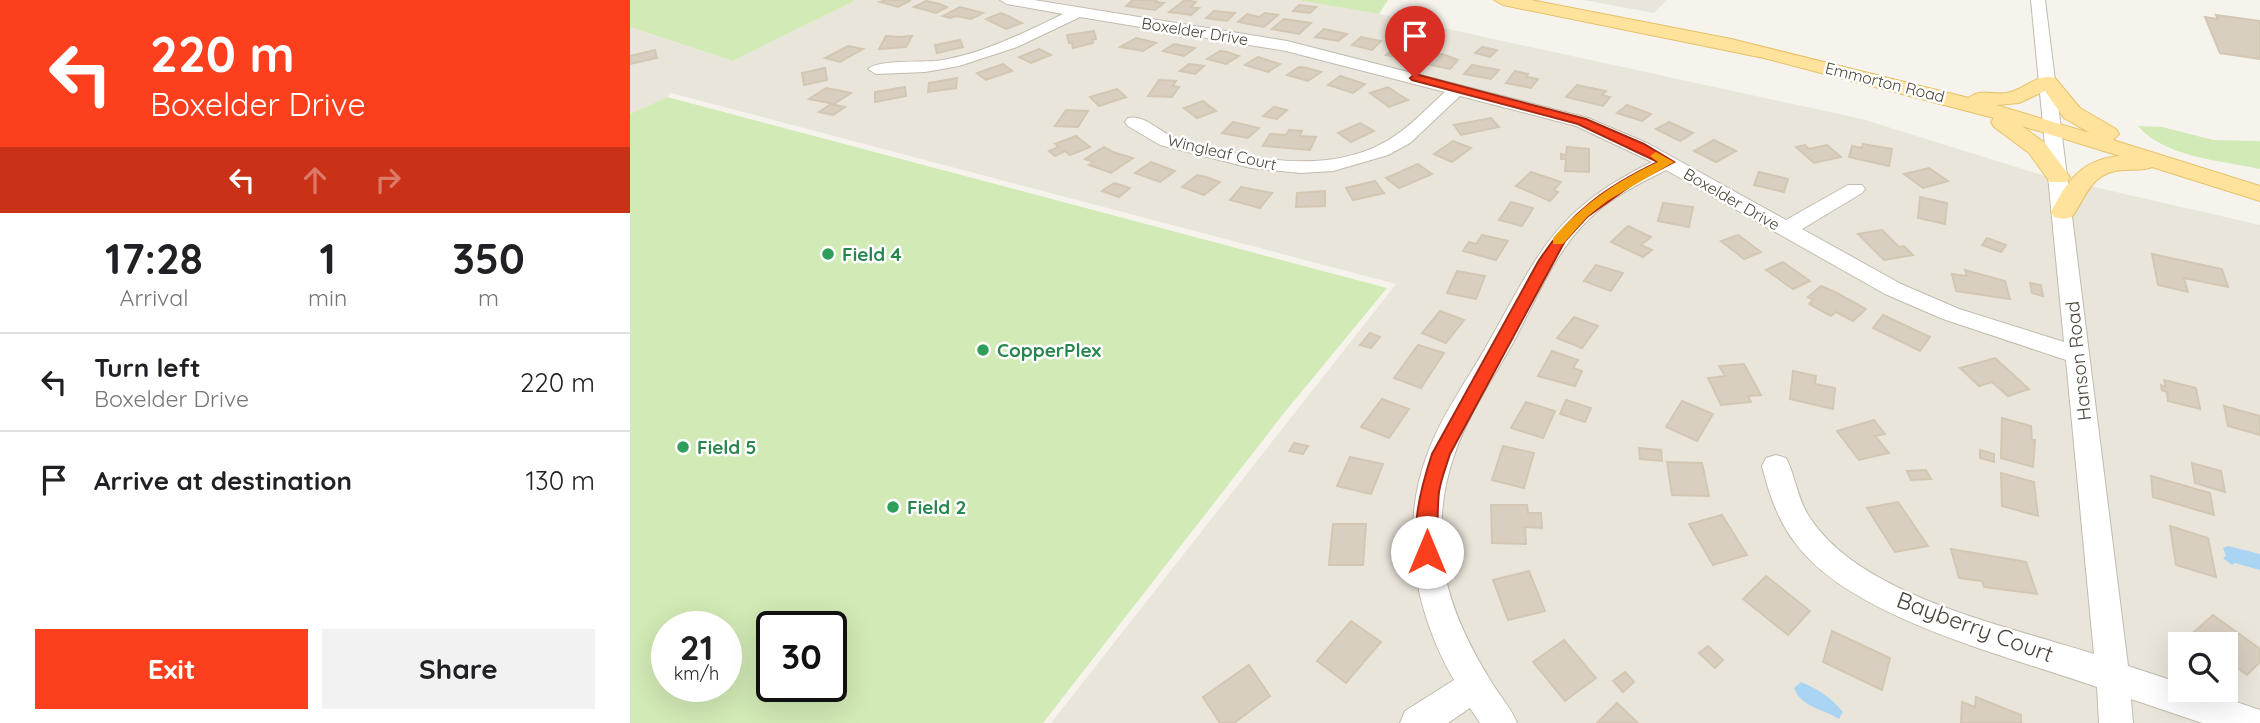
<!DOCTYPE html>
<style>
:root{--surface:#fff;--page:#f2f2f2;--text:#202124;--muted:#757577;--line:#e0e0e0;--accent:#fc3f1d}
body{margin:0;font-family:Quicksand,sans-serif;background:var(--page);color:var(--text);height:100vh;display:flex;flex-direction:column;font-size:26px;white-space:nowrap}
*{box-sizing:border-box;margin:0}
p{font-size:23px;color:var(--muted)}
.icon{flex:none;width:38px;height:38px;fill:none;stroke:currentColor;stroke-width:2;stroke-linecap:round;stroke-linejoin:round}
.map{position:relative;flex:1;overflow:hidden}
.panel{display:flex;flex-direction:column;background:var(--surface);width:630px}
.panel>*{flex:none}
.guide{background:#fc3f1d;color:#fff;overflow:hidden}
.tools{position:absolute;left:1538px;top:632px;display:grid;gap:14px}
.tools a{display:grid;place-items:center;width:70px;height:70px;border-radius:0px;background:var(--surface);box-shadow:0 7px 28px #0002;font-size:35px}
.speed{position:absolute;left:21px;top:611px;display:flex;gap:14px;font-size:35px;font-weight:700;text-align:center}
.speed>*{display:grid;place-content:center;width:91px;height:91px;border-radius:50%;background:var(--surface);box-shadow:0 7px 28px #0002;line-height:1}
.speed small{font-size:18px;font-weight:400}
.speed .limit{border:4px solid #111;border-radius:10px;background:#fff;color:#111}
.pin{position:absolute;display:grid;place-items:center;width:60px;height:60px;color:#fff;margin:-72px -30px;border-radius:50% 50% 50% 0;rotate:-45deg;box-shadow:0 0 7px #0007}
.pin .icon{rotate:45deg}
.me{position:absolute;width:77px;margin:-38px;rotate:0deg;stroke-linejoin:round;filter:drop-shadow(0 0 5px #0008)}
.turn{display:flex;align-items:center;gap:24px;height:147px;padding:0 35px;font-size:32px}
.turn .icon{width:91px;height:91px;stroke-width:2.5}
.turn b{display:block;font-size:49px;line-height:60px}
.lanes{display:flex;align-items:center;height:66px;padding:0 35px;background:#0003;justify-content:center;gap:35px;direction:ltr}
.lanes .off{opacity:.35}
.eta{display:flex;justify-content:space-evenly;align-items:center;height:119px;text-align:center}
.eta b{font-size:42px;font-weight:800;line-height:49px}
.button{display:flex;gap:14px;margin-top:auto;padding:14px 35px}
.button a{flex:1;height:80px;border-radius:0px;background:var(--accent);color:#fff;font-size:28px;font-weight:800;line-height:80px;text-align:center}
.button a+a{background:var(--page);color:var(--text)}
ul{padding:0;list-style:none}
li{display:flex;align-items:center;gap:21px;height:98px;padding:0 35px;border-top:2px solid var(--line)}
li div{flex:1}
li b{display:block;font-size:26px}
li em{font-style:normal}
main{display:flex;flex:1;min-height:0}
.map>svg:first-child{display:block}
.residential{fill:#eae5da;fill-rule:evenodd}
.green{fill:#d2eab5;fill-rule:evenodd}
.water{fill:#a9d4f2}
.building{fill:#d8cfc1;stroke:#d3c7b4;stroke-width:2}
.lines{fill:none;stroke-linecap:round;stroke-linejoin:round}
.minor-casing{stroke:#c2bbae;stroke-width:2}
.major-casing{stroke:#e6c16a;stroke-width:2}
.minor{fill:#fff;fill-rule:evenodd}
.major{fill:#ffe39c;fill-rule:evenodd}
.route{fill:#fc3f1d;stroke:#a42913;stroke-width:2}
.slow{fill:#f59e0b}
.leisure-dot{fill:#2e9e5b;stroke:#fff;stroke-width:2.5}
.labels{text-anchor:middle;stroke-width:5;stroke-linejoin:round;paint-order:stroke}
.far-street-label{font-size:16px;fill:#4b4439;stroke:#fff}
.leisure-label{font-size:19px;font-weight:bold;fill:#27864d;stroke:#fff;text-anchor:start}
.street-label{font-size:19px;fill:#4b4439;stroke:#fff}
.near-street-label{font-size:23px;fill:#4b4439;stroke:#fff}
</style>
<main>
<section class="panel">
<div class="guide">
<div class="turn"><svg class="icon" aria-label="left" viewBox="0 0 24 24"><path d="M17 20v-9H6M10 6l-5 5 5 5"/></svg><div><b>220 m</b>Boxelder Drive</div></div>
<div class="lanes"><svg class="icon" aria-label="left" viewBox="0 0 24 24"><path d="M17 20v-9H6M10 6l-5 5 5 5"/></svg><svg class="icon off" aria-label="ahead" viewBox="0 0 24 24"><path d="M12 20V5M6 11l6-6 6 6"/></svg><svg class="icon off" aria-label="right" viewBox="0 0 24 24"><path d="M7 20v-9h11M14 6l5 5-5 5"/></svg></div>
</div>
<div class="eta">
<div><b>17:28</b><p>Arrival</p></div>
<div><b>1</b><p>min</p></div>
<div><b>350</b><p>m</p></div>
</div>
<ul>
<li><svg class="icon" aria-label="left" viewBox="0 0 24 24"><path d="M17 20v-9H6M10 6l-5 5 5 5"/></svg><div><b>Turn left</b><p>Boxelder Drive</p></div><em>220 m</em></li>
<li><svg class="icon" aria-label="arrive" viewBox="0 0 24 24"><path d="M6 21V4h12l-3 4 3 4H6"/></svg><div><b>Arrive at destination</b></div><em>130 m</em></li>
</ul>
<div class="button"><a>Exit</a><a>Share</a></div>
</section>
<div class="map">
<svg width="1630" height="723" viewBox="0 0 1630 723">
<rect width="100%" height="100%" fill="#f6f3ec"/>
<path class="residential" d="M226 0H667L749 14 1232 119 1412 175 1630 225V723H421L766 284 41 93 37 97 0 114V27L103 61ZM1550 644H1596V690H1550Z
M954 0H1037L1024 13Z"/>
<path class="green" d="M0 0H226L103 61 0 27Z
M667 0H758L749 14Z
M37 97 757 288 654 413 413 723H0V114ZM37 626H96V686H37ZM142 626H201V686H142Z
M1508 126 1532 127 1583 140 1630 141V169C1590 160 1536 158 1508 126Z"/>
<path class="water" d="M1598 546 1630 554V570L1605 563 1602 565 1593 558 1596 556 1593 548Z
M1171 682C1190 690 1200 697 1213 712L1209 719C1193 709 1171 707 1164 688Z"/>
<path class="building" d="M256 0H281L268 7 250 2Z
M503 0H527L525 2 534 3 525 10 496 6Z
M555 0 566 2 561 7 569 8 561 15 539 12Z
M296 1 310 4 317 7 306 13 284 7Z
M669 5 686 7 680 13 663 11Z
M330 7 353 13 341 19 326 16 320 18 313 16Z
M584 11 605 13 597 21 576 18Z
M371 13 378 16 392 23 376 29 356 19Z
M635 13 648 15 634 27 608 22 617 14 629 17Z
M1586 15 1630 21V59L1590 53 1575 17 1588 19Z
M654 19 681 23 669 34 642 29Z
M694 29 717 34 708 41 685 37Z
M464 31 466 39 462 40 463 43 443 48 442 42 439 43 437 35Z
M256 36 270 37 282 36 276 47 249 49Z
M731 37 751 41 742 50 722 45Z
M506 38 526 43 513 51 490 47Z
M330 40 333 47 307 53 305 45Z
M544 44 565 48 554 56 533 51Z
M768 44 778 46 776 48 788 51 780 59 756 55Z
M218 46 233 49 210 62 195 58Z
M852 47 867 50 860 57 845 53Z
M409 49 421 55 401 63 389 57Z
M25 50 27 58 0 64V56Z
M590 51 597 52 609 56 596 64 577 59Z
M812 54 828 60 820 69 796 64 804 56Z
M628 57 650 64 638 72 615 65Z
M373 64 382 71 356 80 347 73Z
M559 64 574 66 565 74 550 71Z
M842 65 869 70 861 79 834 74Z
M669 67 677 68 691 72 678 81 657 75Z
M195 68 197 80 174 85 172 73Z
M885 71 898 74 896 77 908 79 901 88 876 83Z
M710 76 735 84 723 93 698 85Z
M327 78 326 88 298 92 299 83Z
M529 80 546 81 543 86 549 87 542 97 518 96Z
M947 85 976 91 972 95 980 97 973 106 936 97Z
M275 87 276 96 245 102V92Z
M758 87 768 94 778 100 759 107 740 93Z
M196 88 221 93 204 104 179 99Z
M487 89 496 97 469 106 460 97Z
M573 101 586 111 567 118 554 108Z
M201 104 215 107 203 115 189 112Z
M997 105 1021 114 1012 121 987 113Z
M644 107 657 110 647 119 633 116Z
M436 110 458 111 448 127 425 126Z
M861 118 869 127 831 135 824 125Z
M603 122 629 128 618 138 592 133Z
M1039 122 1063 133 1050 141 1026 129Z
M730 123 744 131 721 142 708 133Z
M659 130 672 131 670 136 686 137 680 150 633 146 640 134 656 135Z
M446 136 460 147 440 155 435 151 425 156 419 151 429 147 425 144Z
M1084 140 1106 151 1086 162 1064 151Z
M823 141 841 148 822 162 804 154Z
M1233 144 1262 149 1259 166 1219 157 1222 146 1232 148Z
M1175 145 1179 149 1197 145 1211 157 1184 163 1166 147Z
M474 147 483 152 503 158 481 173 459 165 464 162 455 159Z
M937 147 959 149V172L935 171 936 159H931V154L936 155Z
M521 162 545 171 530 182 505 173Z
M788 164 802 174 769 188 756 178Z
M1299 168 1318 181 1293 188 1274 174Z
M901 172 931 182 924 190 928 192 920 201 886 186Z
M1129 172 1158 179 1154 192 1124 185Z
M567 175 576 177 590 182 574 195 552 187Z
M745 181 754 193 723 200 716 188Z
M484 183 500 188 489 197 472 191Z
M611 187 642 193 630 208 600 200Z
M695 191V206L666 207 667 193Z
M1290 197 1317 203 1315 224 1288 218Z
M881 202 903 208 892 226 869 220Z
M1033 203 1063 207 1059 227 1028 221Z
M998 226 1021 237 1011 245 1022 250 1013 257 981 242Z
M1252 230 1269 247 1274 246 1283 255 1254 260 1228 234Z
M852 235 878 241 866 260 833 251 839 242 846 244Z
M1108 235 1131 252 1114 259 1091 241Z
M1357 238 1376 245 1371 252 1352 245Z
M1522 254 1592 269 1598 287 1554 278 1558 292 1528 285Z
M1153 262 1180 281 1163 289 1136 270Z
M966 265 993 273 981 291 954 281Z
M1335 270 1375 281 1380 299 1326 291 1322 274 1337 276Z
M827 271 855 276 846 299 817 293Z
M1400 283 1411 285 1413 296 1402 293Z
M1191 286 1205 292 1236 309 1223 321 1206 312 1201 316 1179 304 1183 300 1178 297Z
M810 311 834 320 816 343 792 333Z
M1253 315 1300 337 1290 351 1243 328Z
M944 317 968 326 952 348 927 338Z
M740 333 750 337 741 348 730 345Z
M788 345 814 353 791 388 764 378Z
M922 351 948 360 943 368 952 371 945 386 908 376Z
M1365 358 1399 389 1378 396 1362 382 1349 386 1330 368Z
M1114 364 1131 395 1118 396 1121 402 1091 405 1078 378 1095 376 1089 366Z
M1163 371 1186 376 1185 384 1205 388 1203 409 1160 399Z
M1534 380 1566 388 1570 409 1538 401 1537 392 1532 390 1531 385 1536 387Z
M752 399 779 409 759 438 731 427Z
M936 400 961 408 955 422 930 414Z
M1052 401 1083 414 1067 441 1036 427Z
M896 402 925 411 913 438 881 428Z
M1594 406 1630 416V435L1598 426Z
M1372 418 1401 426 1402 440H1405L1403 467 1371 458Z
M1244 420 1255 434 1245 436 1259 453 1229 460 1207 431Z
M664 443 678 446 673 454 659 451Z
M873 446 904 453 894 488 862 480Z
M1009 448 1031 450 1032 461 1010 459Z
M1350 450 1364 454V462L1350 458Z
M720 457 753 464 741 494 707 486Z
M1037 462 1072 463 1079 496 1042 495Z
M1562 463 1591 471 1595 492 1565 483Z
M1296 470 1301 479 1281 480 1277 471Z
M1371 473 1404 482 1408 516 1372 506Z
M1521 476 1580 493 1584 515 1523 497Z
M1268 502 1298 546 1265 552 1237 508Z
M861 505H897L898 513H911L912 528 895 527 896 544 862 543Z
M1092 515 1117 555 1083 565 1059 524Z
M703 524H736L733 565H699Z
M1540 526 1578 538 1586 577 1546 565Z
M1321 549 1396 562 1407 594 1354 587 1352 581 1329 578Z
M899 571 915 611 878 620 863 580Z
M1136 576 1180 611 1158 635 1113 599Z
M1583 615 1630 649V662L1617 675 1596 659V644H1577L1563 633Z
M721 621 751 642 716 683 687 661Z
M1202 631 1260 658 1252 690 1193 662Z
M934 640 966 678 935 701 903 662Z
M1078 646 1093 660 1085 668 1069 653Z
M619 665 640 696 604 723H590L573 697Z
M995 672 1004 682 993 692 983 681Z
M1346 697 1391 715V723H1331L1332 702 1345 707Z
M987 703 1008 723H967Z"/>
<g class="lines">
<defs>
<path id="minor" d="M370 0H404L657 41 958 118 1017 143 1156 220 1218 185H1232L1235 189 1232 193 1172 229 1271 284 1329 309 1434 342 1401 0H1415L1498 666 1550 683V690H1571L1630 710V723H1572L1501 699 1503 723H1469L1467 687C1379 656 1222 619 1166 544 1148 521 1139 494 1132 466L1136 458 1146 455 1156 458C1166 477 1167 499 1180 518 1232 597 1378 626 1464 654L1436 360 1313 319 1255 294 1036 170C1010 183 982 197 960 218 924 252 906 300 883 343 862 380 837 416 824 456 812 490 809 525 813 561 818 603 837 642 859 678 868 694 880 706 887 723H850L840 708 818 723H770L775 711 824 680C785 612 769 530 797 455 812 413 840 377 861 338 911 249 926 209 1022 162L946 126 830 96 780 143 758 155 703 171 671 173 621 168 530 145 498 126 495 122 498 118C515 114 530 133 546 138 613 159 704 179 766 135 784 123 799 106 815 92L656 51 450 17 387 47 329 66 295 72 246 74 238 69C247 60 291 62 306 61 351 55 393 33 433 14L377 4Z"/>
<path id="major" d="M864 0H901L1101 39 1339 98C1350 88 1364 95 1377 93 1394 90 1407 73 1425 78L1450 108 1486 129 1489 134 1483 140 1630 186V201L1522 167C1513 171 1504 169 1494 170 1462 171 1457 195 1442 217L1433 219 1424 217 1421 212C1437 181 1452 159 1490 156L1392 126 1415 143 1440 177 1436 182H1420L1399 153 1364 127 1361 122 1364 118 1134 58 873 5ZM1415 91 1434 118 1460 133 1366 105 1389 103Z"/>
</defs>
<use href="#minor" class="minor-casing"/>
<use href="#major" class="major-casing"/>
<use href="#minor" class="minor"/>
<use href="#major" class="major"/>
</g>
<path class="route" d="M785 74 956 119 1014 144 1044 162 1006 182 957 217 935 241 820 454C816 467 811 479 809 492 807 506 808 549 804 558L797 560 791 558C778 531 793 481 802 454L908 262C939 213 976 187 1028 162L948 124 782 80 780 78Z"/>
<path class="slow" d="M1026 152 1044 162 977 201 957 217 933 244H923V238C955 203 985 182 1028 162L1020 156Z"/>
<g class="leisure-dot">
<circle cx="198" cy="254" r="7"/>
<circle cx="353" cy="350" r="7"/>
<circle cx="53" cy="447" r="7"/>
<circle cx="263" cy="507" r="7"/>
</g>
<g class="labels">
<g class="far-street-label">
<text transform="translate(565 31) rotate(9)" y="6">Boxelder Drive</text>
<text transform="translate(1255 82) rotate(14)" y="6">Emmorton Road</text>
<text transform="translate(592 152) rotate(13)" y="6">Wingleaf Court</text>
<text transform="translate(1102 199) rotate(30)" y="6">Boxelder Drive</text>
</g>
<g class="leisure-label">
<text x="212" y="261">Field 4</text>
<text x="367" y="357">CopperPlex</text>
<text x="67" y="454">Field 5</text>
<text x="277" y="514">Field 2</text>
</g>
<g class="street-label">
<text transform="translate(1448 361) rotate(-96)" y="7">Hanson Road</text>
</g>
<g class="near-street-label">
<text transform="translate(1345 627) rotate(20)" y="8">Bayberry Court</text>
</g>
</g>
</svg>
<div class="tools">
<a><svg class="icon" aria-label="search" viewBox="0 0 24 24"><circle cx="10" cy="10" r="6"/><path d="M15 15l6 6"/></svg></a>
</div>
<div class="speed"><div>21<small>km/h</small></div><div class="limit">30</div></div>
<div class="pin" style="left:785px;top:78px;background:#d93025"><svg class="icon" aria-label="arrive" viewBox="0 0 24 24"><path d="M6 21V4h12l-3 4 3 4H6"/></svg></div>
<svg class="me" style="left:797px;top:552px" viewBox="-20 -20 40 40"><circle r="19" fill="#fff"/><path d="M0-13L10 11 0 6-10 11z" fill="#fc3f1d"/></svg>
</div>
</main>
